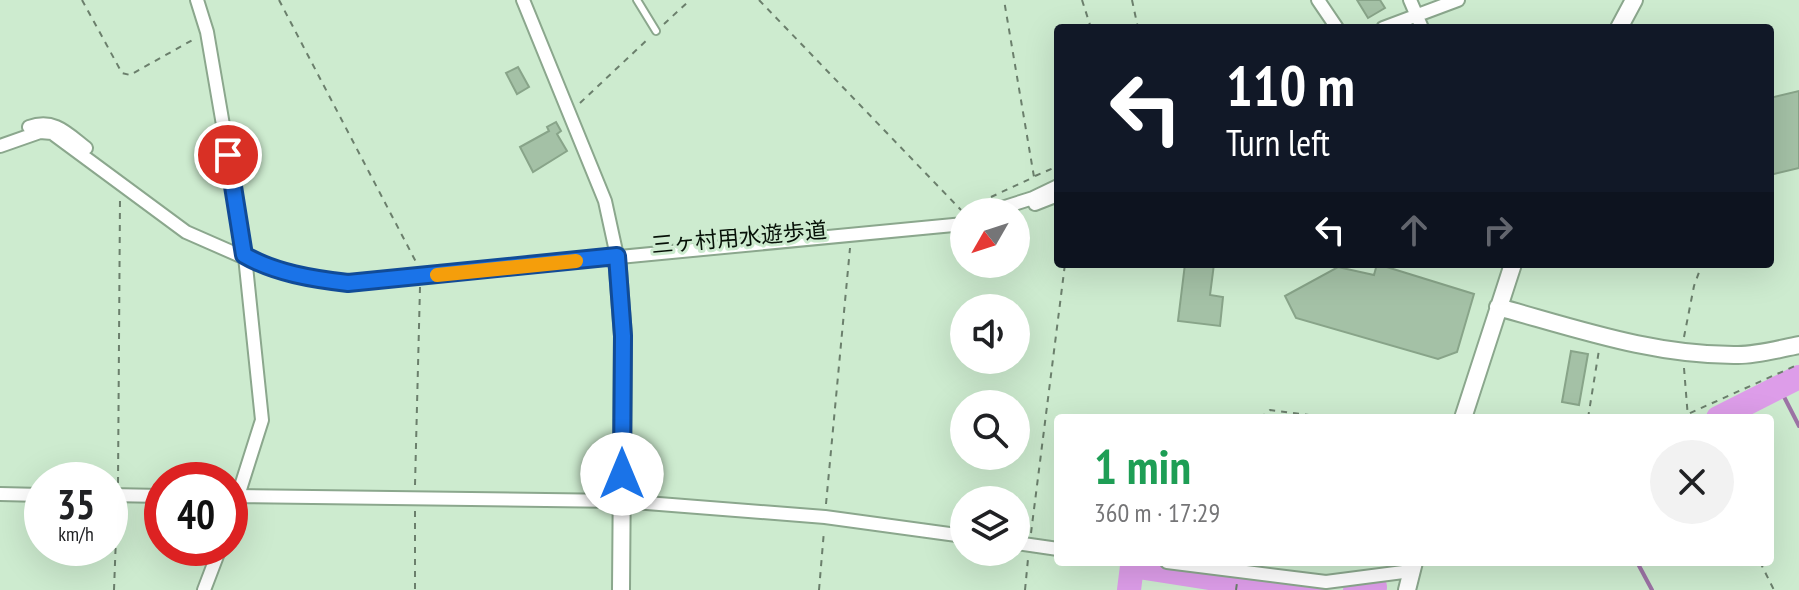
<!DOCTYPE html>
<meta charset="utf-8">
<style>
:root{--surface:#fff;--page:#f2f2f2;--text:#202124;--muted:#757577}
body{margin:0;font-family:"PT Sans Narrow","Noto Sans JP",sans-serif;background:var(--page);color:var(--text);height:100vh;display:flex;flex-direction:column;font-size:30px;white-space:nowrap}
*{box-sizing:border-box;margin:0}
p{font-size:26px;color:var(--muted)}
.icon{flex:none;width:44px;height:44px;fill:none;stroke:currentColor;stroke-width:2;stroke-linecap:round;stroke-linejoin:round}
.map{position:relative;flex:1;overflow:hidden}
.sheet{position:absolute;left:1054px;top:414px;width:720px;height:152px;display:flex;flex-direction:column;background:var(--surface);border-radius:8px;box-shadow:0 8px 32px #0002}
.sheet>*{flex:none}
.guide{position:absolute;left:1054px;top:24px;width:720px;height:244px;border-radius:8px;box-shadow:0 8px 32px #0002;background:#111827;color:#fff;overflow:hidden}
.needle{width:52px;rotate:231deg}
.buttons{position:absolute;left:950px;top:198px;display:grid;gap:16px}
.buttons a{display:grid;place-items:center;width:80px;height:80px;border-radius:50%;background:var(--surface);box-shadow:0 8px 32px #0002;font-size:40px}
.speed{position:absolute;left:24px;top:462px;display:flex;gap:16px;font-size:40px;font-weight:700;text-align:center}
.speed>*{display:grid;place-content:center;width:104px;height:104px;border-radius:50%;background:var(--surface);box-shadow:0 8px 32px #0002;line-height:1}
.speed small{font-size:20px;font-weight:400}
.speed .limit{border:12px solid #d22;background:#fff;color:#111}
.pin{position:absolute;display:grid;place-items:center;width:68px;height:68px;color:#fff;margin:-34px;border:4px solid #fff;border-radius:50%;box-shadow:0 2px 8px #0007}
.me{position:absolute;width:88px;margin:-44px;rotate:0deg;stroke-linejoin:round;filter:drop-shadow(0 0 6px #0008)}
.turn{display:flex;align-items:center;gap:28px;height:168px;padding:0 40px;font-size:36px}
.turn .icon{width:104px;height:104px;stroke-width:2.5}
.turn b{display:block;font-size:56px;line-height:68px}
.lanes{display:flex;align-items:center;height:76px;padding:0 40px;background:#0003;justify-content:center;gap:40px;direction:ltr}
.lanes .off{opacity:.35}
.round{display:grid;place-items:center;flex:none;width:84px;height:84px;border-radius:42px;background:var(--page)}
.headline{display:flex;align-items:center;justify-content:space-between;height:136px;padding:0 40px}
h1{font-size:48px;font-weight:700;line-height:60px;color:#1e9e55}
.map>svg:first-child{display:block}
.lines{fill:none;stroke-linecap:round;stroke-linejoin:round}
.stream{stroke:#9c73a5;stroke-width:4}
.river{stroke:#dd9de9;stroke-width:24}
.building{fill:#a4c1a6;stroke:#88a489;stroke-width:2}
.lane-casing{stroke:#8ba78d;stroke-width:10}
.street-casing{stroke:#8ba78d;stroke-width:16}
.secondary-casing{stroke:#8ba78d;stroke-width:20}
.path{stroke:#6b7f6c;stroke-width:2;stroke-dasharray:6 6;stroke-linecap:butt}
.lane{stroke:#fff;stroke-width:6}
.street{stroke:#fff;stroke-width:12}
.secondary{stroke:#fff;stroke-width:16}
.route-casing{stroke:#114b97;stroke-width:20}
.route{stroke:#1a73e8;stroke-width:14}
.slow{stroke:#f59e0b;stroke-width:14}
.labels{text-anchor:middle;stroke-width:6;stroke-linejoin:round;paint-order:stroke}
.street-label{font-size:22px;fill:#061007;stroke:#cdebcf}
</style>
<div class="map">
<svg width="1799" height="590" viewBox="0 0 1799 590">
<rect width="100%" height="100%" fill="#cdebcf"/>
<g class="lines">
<path class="stream" d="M1779 387 1799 426
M1637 562 1652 590"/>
<path class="river" d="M1718 418 1799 377
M1246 582 1312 590
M1129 590 1132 566 1229 581
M1355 590 1375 587"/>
</g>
<path class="building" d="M1357 0H1380L1385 8 1368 18Z
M518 67 529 87 517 94 506 73Z
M1799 91V168L1770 175V98Z
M556 122 561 131 557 134 567 151 533 172 520 147 549 131 547 127Z
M1185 264H1214L1210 295 1223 297 1220 326 1178 321Z
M1377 264 1474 294 1457 352 1438 359 1296 318 1285 296 1338 267 1374 275Z
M1571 351 1588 354 1579 405 1562 402Z"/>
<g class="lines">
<defs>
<path id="lane" d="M637 0 656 31"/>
<path id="street" d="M197 0 207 32 244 247 262 420 230 521
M523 0 605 201 617 256
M1318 0 1337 28
M1410 0 1422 28
M1383 28 1458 0
M29 127C54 118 67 133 86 148
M0 146 40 132 52 133 186 232 259 264 311 279 348 283 964 224
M1035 204 1058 195
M989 212 1033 198 1058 186
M0 494 42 495
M110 495 162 496
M230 496 621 501 825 517 964 536
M1016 543 1058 549
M1167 562 1326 582 1411 571
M204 590 220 548"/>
<path id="secondary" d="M1619 28 1634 0
M617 256 623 336 621 590
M1498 307C1578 329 1655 356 1738 355 1758 355 1779 349 1799 345
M1463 418 1513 264
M1407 590 1414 562"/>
</defs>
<use href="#lane" class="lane-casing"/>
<use href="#street" class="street-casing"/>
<use href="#secondary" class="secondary-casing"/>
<path class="path" d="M82 0 122 73 130 75 196 38
M279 0 416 262
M759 0 961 210
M1082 0 1091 28
M1132 0 1138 28
M664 24 690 0
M1059 25 1060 28
M580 103 648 39
M1035 176 1058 166
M991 197 1034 177 1004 0
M962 211 978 203
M1684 337 1694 286 1702 264
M1684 368 1688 418
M1260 418 1270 410 1333 418
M1588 418 1599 350
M1679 418 1797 365
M118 483 120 198
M415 485 420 287
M826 504 850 248
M415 511V590
M1031 533 1065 264
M1760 562 1774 590
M114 590 117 510
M819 590 824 531
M1025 590 1028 559
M1236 590 1237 583"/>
<use href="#lane" class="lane"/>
<use href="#street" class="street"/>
<use href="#secondary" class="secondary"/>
</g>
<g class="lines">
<defs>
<path id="route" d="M228 155 244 255C275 273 313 279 348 283L617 256 623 336 622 474"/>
</defs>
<use href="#route" class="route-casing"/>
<use href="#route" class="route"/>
<path class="slow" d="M437 275 576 261"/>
</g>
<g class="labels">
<g class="street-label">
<text transform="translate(739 237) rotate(-5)" y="8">三ヶ村用水遊歩道</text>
</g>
</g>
</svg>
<div class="buttons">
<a><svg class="needle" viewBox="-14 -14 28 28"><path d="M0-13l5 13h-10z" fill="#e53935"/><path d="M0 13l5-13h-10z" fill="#757577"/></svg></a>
<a><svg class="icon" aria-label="sound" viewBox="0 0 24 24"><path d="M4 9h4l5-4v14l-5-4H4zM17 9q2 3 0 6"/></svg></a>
<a><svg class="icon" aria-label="search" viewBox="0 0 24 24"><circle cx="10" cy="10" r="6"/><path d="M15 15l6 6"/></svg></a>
<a><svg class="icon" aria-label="layers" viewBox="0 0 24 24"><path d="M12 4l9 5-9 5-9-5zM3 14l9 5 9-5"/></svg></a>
</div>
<div class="speed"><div>35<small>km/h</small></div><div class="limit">40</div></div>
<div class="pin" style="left:228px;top:155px;background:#d93025"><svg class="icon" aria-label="arrive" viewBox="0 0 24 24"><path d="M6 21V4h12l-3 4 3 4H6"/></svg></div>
<svg class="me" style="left:622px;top:474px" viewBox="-20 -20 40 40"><circle r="19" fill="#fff"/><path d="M0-13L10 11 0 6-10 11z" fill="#1a73e8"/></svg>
<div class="guide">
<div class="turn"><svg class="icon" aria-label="left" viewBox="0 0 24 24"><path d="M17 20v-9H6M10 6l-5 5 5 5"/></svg><div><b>110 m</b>Turn left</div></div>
<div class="lanes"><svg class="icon" aria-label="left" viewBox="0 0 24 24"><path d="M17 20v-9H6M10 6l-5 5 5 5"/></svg><svg class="icon off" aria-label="ahead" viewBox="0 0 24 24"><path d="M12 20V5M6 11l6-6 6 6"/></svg><svg class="icon off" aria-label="right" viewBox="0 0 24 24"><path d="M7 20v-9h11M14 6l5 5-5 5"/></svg></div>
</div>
<section class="sheet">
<div class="headline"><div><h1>1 min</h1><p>360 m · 17:29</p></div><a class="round"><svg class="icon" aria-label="close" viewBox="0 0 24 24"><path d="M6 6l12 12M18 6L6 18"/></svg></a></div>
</section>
</div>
